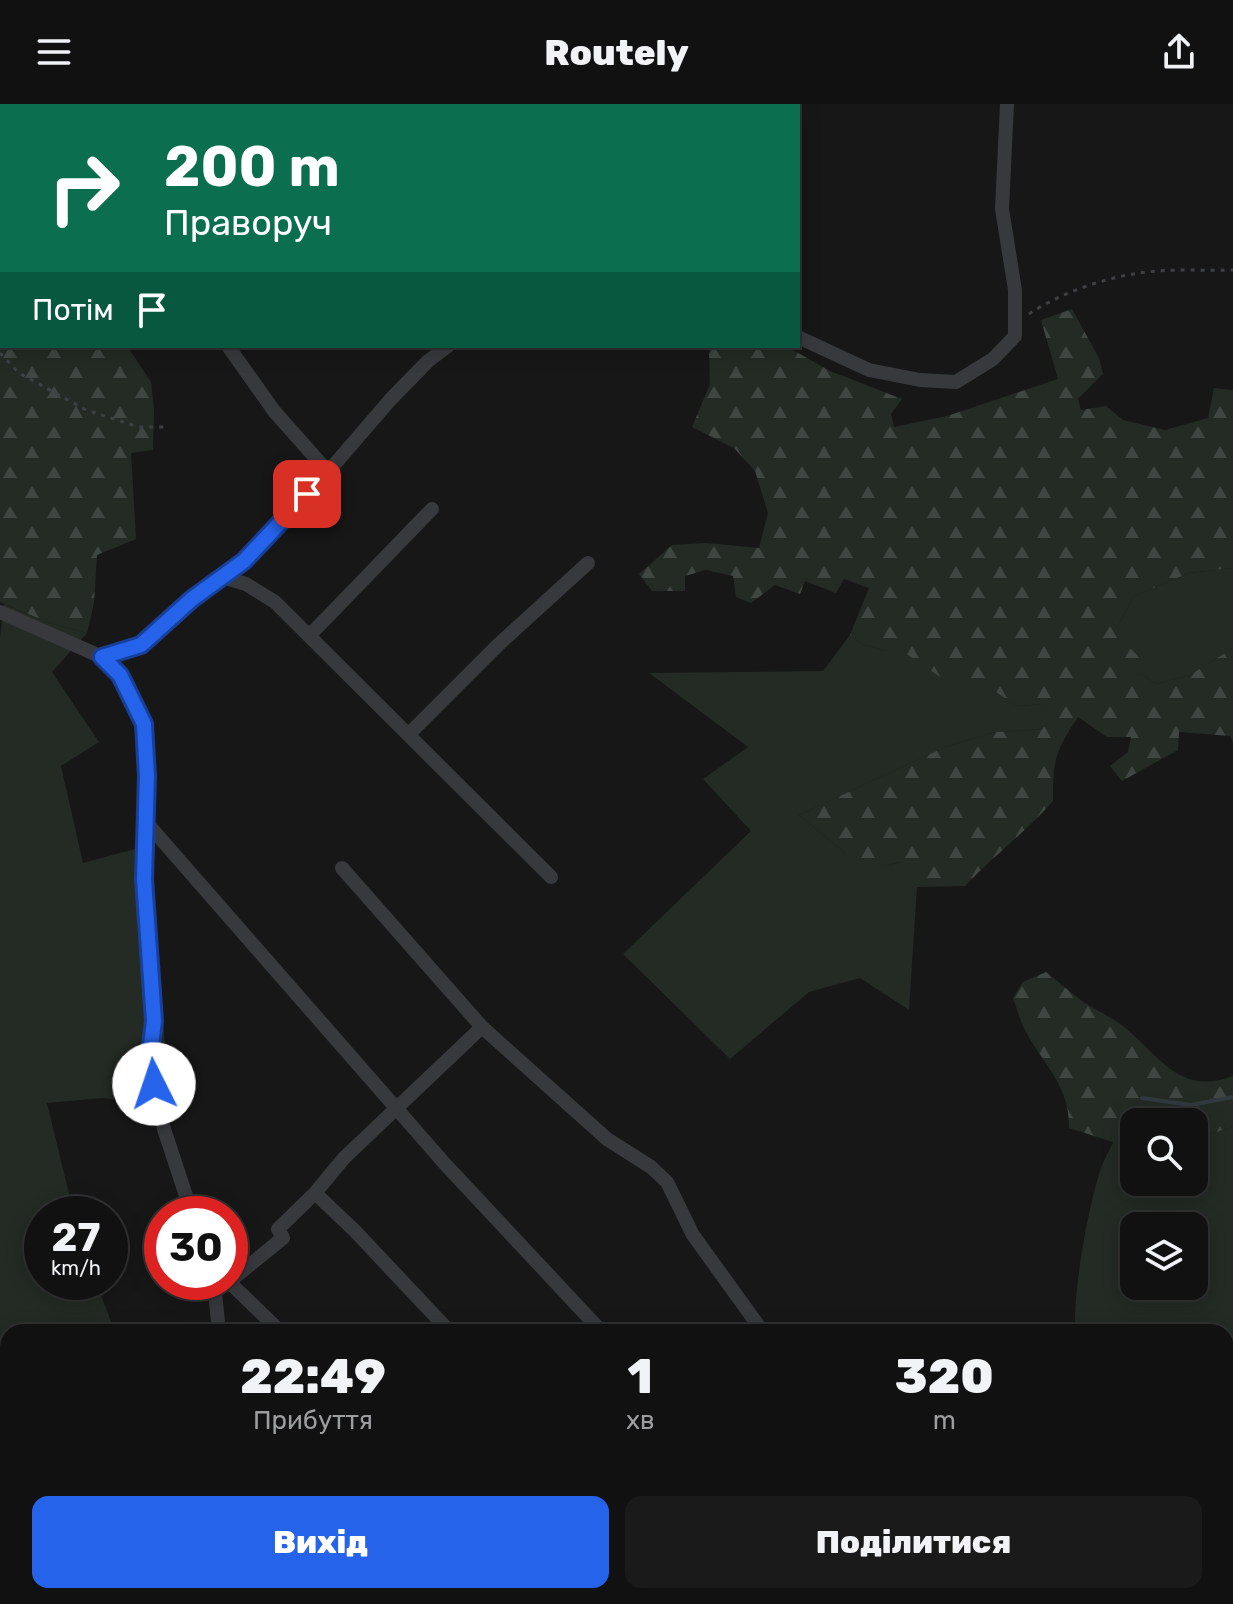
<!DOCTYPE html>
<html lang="uk">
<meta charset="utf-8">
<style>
:root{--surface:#111112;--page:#1a1a1b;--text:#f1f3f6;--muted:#9c9d9f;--line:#303132;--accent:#2563eb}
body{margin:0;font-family:Rubik,sans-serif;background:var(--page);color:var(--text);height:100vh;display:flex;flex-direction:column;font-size:30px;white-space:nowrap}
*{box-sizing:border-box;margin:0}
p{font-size:26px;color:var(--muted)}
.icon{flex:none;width:44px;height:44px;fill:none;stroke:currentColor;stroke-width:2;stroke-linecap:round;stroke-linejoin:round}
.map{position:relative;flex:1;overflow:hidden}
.side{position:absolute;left:0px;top:1220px;width:1234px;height:280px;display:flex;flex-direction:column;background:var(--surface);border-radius:24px 24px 0 0;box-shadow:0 4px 20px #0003,0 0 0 2px var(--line)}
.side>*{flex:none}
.guide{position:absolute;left:0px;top:0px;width:800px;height:244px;box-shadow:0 4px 20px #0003,0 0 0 2px var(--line);background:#0b6e4f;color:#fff;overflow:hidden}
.tools{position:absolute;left:1120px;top:1004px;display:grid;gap:16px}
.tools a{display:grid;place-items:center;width:88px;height:88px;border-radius:16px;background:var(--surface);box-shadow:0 4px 20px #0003,0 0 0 2px var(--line);font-size:40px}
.speed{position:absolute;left:24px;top:1092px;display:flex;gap:16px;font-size:40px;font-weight:700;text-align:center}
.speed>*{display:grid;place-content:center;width:104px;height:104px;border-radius:50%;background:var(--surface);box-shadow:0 4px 20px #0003,0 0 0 2px var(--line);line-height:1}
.speed small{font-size:20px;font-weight:400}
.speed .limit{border:12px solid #d22;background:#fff;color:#111}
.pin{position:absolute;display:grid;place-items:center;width:68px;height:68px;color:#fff;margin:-34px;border-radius:16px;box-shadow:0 4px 12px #0006}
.me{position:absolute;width:88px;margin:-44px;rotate:356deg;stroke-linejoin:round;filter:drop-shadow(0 0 6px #0008)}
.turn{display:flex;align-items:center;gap:28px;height:168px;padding:0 32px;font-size:36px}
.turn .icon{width:104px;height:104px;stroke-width:2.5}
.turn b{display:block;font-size:56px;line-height:68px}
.then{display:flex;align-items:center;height:76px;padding:0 32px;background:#0003;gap:16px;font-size:30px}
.eta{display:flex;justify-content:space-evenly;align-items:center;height:136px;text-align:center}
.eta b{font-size:48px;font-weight:800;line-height:56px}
.action{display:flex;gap:16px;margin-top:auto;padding:16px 32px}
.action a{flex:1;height:92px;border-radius:16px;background:var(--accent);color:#fff;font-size:32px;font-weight:800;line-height:92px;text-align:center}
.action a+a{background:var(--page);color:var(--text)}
header{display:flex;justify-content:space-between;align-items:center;height:104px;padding:0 32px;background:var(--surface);font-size:36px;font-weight:800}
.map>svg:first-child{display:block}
.green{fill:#232b24;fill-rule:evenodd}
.forest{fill:url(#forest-firs)}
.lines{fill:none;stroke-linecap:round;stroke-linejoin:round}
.stream{stroke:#313a40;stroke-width:4}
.path{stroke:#3e4044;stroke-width:3;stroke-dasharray:4 6;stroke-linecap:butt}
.minor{stroke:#38393d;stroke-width:14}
.route-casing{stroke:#184099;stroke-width:20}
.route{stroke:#2563eb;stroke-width:14}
</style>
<header><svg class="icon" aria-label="menu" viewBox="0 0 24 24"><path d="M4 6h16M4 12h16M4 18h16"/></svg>Routely<svg class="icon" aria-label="share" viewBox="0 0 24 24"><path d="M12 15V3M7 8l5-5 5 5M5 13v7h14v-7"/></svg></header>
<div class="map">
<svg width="1233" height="1500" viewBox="0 0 1233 1500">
<defs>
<pattern id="forest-firs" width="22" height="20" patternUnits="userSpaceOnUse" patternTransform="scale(2)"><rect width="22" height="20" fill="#232b24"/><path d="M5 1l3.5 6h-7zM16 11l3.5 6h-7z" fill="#404742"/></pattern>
</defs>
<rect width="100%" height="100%" fill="#171718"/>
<path class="green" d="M1233 464V544L1190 571 1156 580 1140 569 1114 529 1134 492 1189 469Z
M4 500 52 520 87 529 52 568 99 638 61 662 83 759 153 740 156 831 170 1000 102 994 47 999 74 1110H42V1178H96L115 1228H8V1403L0 1402V533Z
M850 531 862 540 886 547 902 546 946 577H982L1016 602 1045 600 1058 608 1042 625 996 628 945 643 799 711 843 747 860 769 900 758 917 783 909 906 860 874 809 888 730 955 623 850 751 727 703 675 748 643 649 569 823 567Z
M1233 1023V1500H1134L1126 1492H1226V1228H1076C1071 1195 1089 1100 1100 1067 1103 1057 1109 1048 1113 1038H1134V1078H1194V1035ZM1134 1122H1194V1182H1134Z"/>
<path class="forest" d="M0 68 2 242H127L151 278 154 305 153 346 131 349 136 435 97 451 94 499 87 529 52 520 0 498Z
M1072 205 1099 254 1103 270 1078 295 1081 306 1106 302 1123 316 1165 326 1208 314 1214 284 1233 286V464L1189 469 1134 492 1114 529 1140 554V569L1156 580 1190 571 1233 544V639L1230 632 1179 628 1178 646 1122 677 1110 662 1128 648 1131 633H1107L1078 613C1055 648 1053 655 1053 697 1026 728 993 752 965 782L917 783 899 758 860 770 843 747 799 711 945 643 996 628 1042 625 1057 608 1045 600 1016 602 982 578 946 577 902 547H886L862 540 850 531 869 484 844 475 836 489 805 477 800 490 775 481 751 499 736 493 733 472 706 466 685 472V487H652L639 470 672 441 706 439 759 444 768 409 755 367 734 344 692 323 710 280 709 246 704 242H786L830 267 902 295 891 310 894 323 947 312 1058 275 1041 216Z
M1046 868C1059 878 1072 890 1085 899 1097 907 1111 913 1123 922 1158 950 1179 993 1233 972V1023L1194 1035V1018H1134V1038H1113L1069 1024C1070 980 1042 960 1024 924 1019 914 1017 904 1013 894L1023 878Z"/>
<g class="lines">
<path class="stream" d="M1142 994 1191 1001 1233 993"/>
<path class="path" d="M54 0 55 2
M219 2 224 0
M1029 210C1065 186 1115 170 1158 167 1183 165 1208 167 1233 166
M0 249 19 269 86 306 139 323H166
M0 1329 8 1331"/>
<path class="minor" d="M798 233 869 266 920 276 956 278 993 255 1015 232V186L1002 105 1007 0
M228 242 274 307 328 368
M222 473 246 480 275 498 551 773
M0 508 102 553 120 571 144 620 147 672 144 775 154 917 149 958 164 1025 192 1110
M309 532 432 405
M102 553 141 541 192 495 244 457 328 368 390 296 428 257 448 242
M409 630 498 541 588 459
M146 718 445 1060 602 1228
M342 764 482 923 607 1035 651 1063 667 1078 693 1131 763 1228
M315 1089 355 1127 450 1228
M230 1177 283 1134 278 1125 315 1089 344 1054 482 923
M214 1178 219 1228
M229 1178 281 1228
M300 1492 302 1500
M839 1492 847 1500
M994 1492 1001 1500
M25 1500 30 1492
M266 1500 273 1492
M613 1500 620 1492
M1028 1500 1037 1492"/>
</g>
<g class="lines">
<defs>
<path id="route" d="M154 980 149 958 154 917 144 775 147 672 144 620 120 571 102 553 141 541 192 495 244 457 307 390"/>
</defs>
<use href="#route" class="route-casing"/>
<use href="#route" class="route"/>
</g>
</svg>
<div class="tools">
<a><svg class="icon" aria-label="search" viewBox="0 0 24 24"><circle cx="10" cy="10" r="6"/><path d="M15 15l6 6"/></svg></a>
<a><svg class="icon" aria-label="layers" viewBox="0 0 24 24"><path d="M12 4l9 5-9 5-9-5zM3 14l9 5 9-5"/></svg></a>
</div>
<div class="speed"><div>27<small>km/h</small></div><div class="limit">30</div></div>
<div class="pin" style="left:307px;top:390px;background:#d93025"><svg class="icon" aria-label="arrive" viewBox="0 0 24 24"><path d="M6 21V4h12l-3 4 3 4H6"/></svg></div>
<svg class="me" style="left:154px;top:980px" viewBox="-20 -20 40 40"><circle r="19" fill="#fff"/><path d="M0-13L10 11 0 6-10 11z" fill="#2563eb"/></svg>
<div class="guide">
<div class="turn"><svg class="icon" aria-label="right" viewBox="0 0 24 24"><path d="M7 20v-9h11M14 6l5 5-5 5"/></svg><div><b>200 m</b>Праворуч</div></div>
<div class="then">Потім<svg class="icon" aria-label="arrive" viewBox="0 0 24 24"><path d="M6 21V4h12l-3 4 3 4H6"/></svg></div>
</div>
<section class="side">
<div class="eta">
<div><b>22:49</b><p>Прибуття</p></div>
<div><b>1</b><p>хв</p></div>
<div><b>320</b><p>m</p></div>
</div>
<div class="action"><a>Вихід</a><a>Поділитися</a></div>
</section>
</div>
